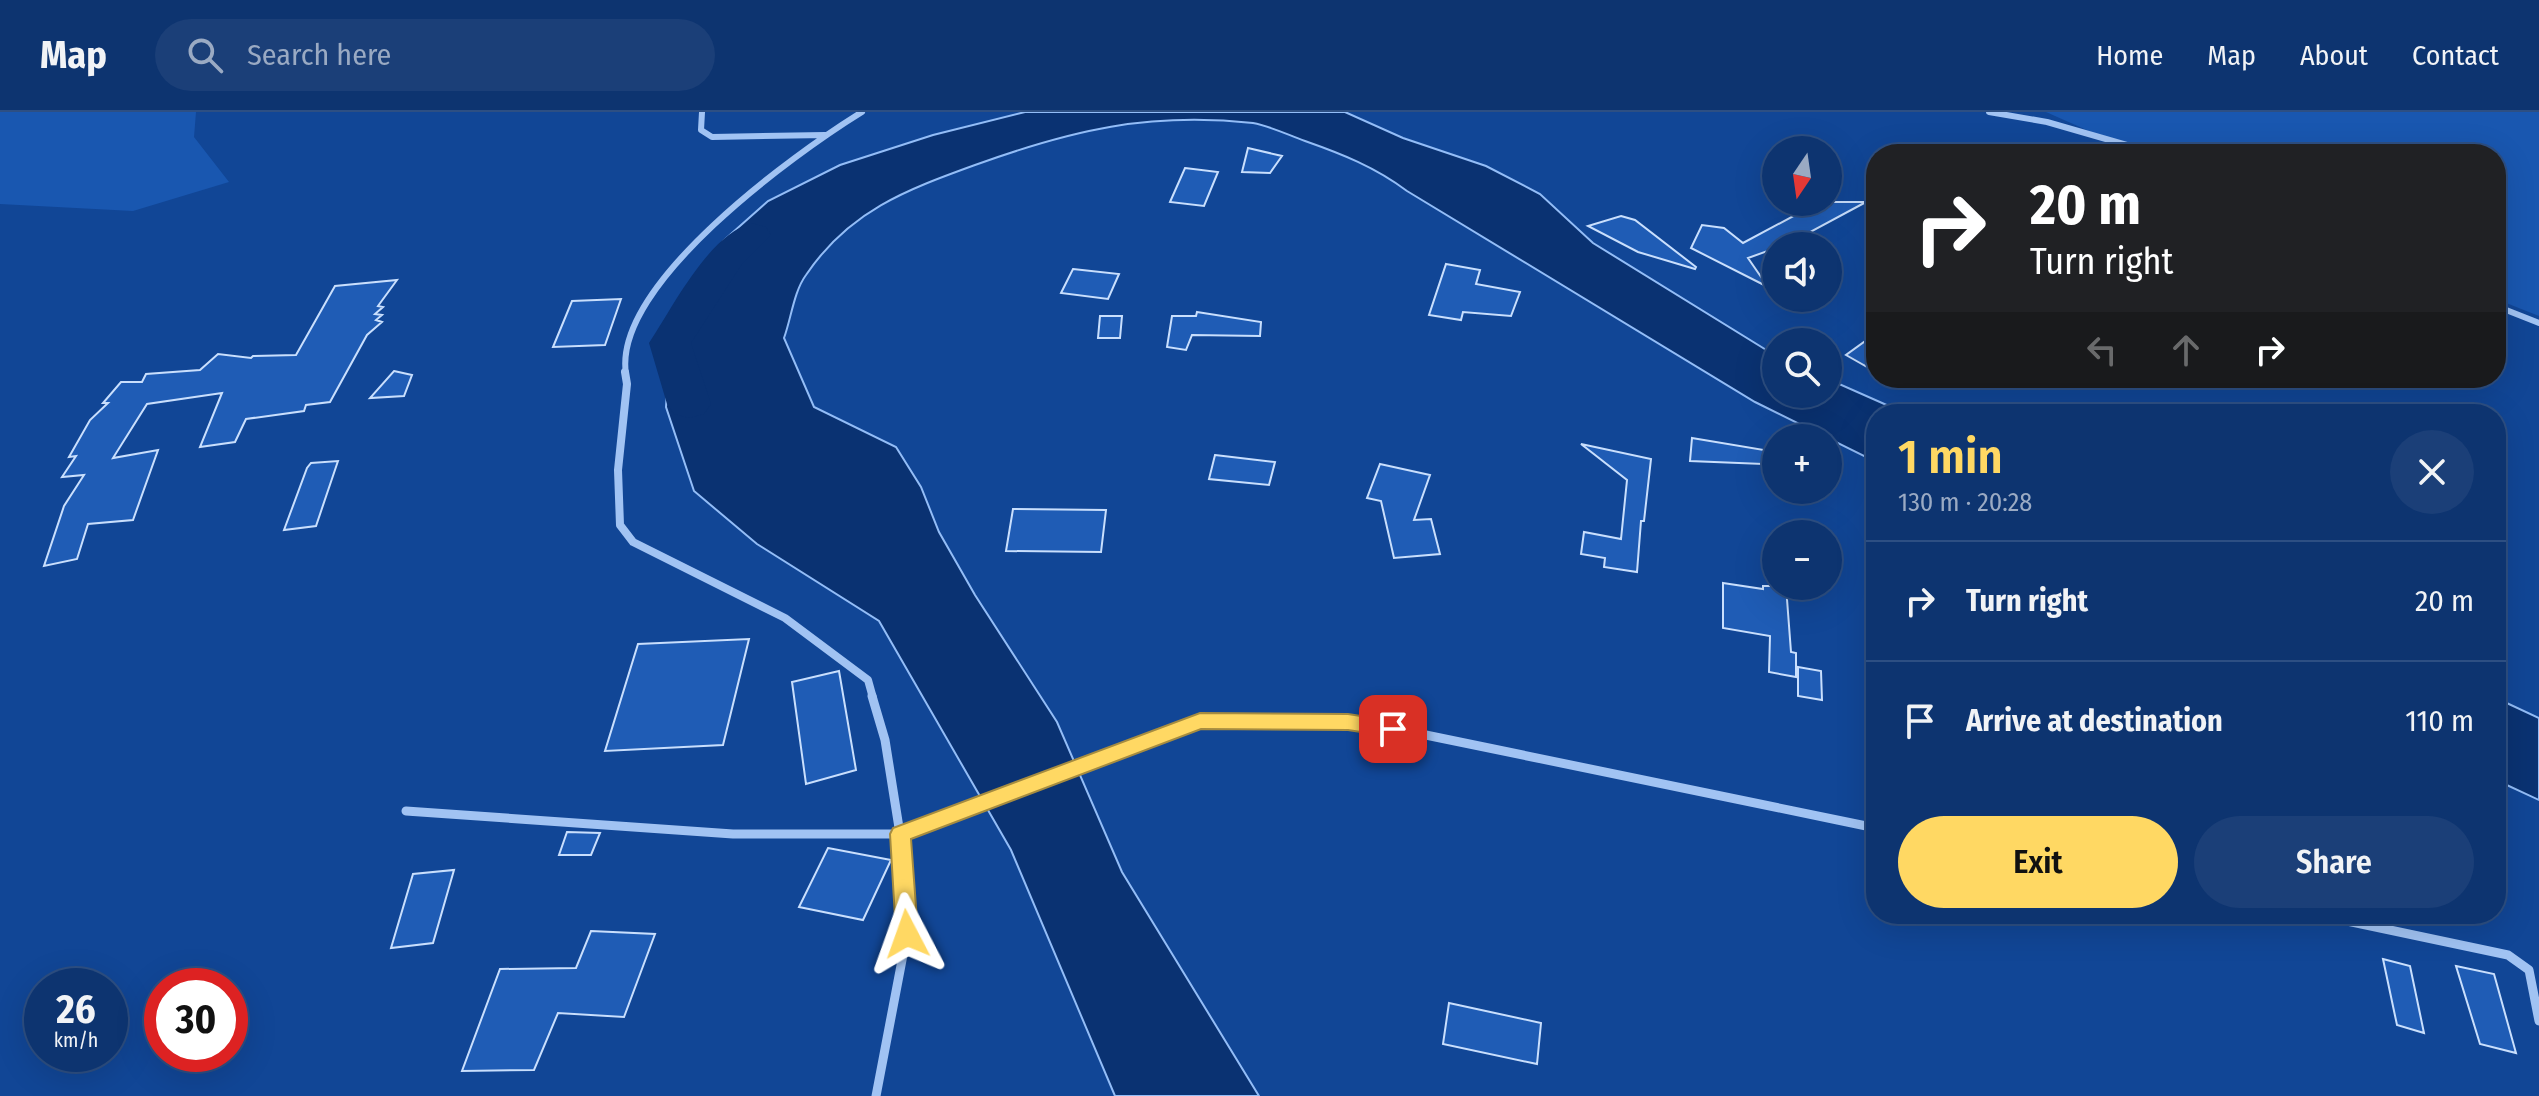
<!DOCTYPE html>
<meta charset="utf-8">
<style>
:root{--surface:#0d3470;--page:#1b3f78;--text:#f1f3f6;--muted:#9aaac3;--line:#2d4f83;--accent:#ffd863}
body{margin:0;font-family:"Fira Sans Condensed",sans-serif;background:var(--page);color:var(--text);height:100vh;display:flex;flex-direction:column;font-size:30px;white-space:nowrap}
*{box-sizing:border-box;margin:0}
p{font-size:26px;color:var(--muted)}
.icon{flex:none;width:44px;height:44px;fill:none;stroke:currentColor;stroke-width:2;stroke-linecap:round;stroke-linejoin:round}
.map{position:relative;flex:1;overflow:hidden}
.sheet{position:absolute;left:1866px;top:292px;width:640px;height:520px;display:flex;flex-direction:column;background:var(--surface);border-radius:32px;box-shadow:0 8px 32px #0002,0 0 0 2px var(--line)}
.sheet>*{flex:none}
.top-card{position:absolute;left:1866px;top:32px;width:640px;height:244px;border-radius:32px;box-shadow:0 8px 32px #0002,0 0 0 2px var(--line);background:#202124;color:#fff;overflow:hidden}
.needle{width:52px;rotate:193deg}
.buttons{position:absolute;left:1762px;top:24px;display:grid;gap:16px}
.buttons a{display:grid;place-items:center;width:80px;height:80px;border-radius:50%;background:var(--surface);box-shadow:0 8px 32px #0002,0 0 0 2px var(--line);font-size:40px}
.speed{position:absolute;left:24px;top:856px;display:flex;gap:16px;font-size:40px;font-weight:700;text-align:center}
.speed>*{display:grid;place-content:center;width:104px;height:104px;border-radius:50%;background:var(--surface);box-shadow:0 8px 32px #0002,0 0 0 2px var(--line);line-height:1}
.speed small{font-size:20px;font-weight:400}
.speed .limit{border:12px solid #d22;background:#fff;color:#111}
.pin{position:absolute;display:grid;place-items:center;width:68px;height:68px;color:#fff;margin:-34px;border-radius:16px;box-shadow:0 4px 12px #0006}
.me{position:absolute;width:88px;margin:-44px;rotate:356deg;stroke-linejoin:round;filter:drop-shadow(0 0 6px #0008)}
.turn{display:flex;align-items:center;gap:28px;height:168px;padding:0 32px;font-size:36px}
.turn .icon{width:104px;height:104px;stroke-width:2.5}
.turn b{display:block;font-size:56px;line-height:68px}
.lanes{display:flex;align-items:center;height:76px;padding:0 32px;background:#0003;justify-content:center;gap:40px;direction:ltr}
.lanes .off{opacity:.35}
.round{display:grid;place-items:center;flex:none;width:84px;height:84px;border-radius:42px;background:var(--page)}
.overview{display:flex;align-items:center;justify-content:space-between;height:136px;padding:0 32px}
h1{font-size:48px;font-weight:600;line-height:60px;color:var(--accent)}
.cta{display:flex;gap:16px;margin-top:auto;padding:16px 32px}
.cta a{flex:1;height:92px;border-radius:48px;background:var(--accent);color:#111;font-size:32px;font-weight:600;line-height:92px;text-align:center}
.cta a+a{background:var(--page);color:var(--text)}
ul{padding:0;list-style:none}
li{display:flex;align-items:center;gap:24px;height:120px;padding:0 32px;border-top:2px solid var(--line)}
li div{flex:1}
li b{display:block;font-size:30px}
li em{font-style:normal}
header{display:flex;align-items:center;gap:48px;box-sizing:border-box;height:112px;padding:0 40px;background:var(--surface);border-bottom:2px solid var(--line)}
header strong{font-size:38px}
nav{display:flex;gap:44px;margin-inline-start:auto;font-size:28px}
.search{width:560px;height:72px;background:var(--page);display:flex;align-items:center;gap:20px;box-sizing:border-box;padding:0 28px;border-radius:44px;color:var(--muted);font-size:30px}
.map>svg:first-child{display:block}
.green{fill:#1957b0}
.water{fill:#0a3272;stroke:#93bdf7;stroke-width:2}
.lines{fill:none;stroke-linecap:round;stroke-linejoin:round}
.river{fill:#0a3272;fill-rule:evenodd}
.building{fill:#1f5cb5;stroke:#c9dffd;stroke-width:2}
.minor-far2{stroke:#a1c3f3;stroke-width:6}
.minor-far1{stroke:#a1c3f3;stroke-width:8}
.minor{stroke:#a1c3f3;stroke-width:9}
.route{fill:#ffd863;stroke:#a68c40;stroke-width:2}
</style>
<header>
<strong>Map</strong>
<div class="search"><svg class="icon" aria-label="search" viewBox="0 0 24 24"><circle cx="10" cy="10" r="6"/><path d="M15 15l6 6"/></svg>Search here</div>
<nav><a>Home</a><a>Map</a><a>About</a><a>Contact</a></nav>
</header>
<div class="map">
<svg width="2539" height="984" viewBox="0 0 2539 984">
<rect width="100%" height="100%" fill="#114696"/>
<path class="green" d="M0 0H196L194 25 229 70 133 99 0 92Z
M2046 0H2539V204L2496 187V42H2141Z"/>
<path class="water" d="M1025 0H1345L1403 26 1486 54 1540 82 1593 131 1776 244V282H1828V267L1907 302H1876V350L1755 290 1407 79C1375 55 1342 42 1305 29 1288 23 1270 14 1253 11 1148 0 1072 18 975 53 906 78 849 99 806 163 794 179 791 207 784 226L814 295 896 335 921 375 939 420 975 483 1057 610 1122 760 1259 984H1115L1011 738 879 509 757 432 694 379 666 295 670 231 708 174 723 129 768 89 840 53 933 23Z
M2496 586 2539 606V688L2496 668Z"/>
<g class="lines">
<path class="river" d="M752 111 766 115 771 123 742 152 691 231 711 292 704 302 689 306 674 302 667 292 649 231C673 195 709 122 752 111Z"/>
</g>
<path class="building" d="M1248 36 1282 44 1270 61 1242 60Z
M1185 56 1218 60 1204 94 1170 90Z
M1780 90H1866L1810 120 1815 122 1748 146 1768 175 1691 136 1702 113 1724 116 1743 131 1801 100Z
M1621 104 1635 108 1696 155 1695 157 1638 140 1588 114Z
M1446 152 1480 158 1476 172 1520 180 1511 204 1463 200 1461 208 1429 203Z
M1073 157 1119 162 1108 187 1061 181Z
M397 168 378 194 383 195 375 202 382 203 376 208 382 210 367 223 330 290 306 293 304 299 246 307 235 330 200 335 222 281 147 292 113 346 158 338 133 408 88 412 77 447 44 454 64 394 84 363 62 365 76 344 69 345 90 308 108 291H103L121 270H142L146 262 200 258 218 242 251 246 253 244 296 243 335 174Z
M621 187 605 233 553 235 572 189Z
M1197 200 1261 210 1260 224 1192 223 1186 238 1167 235 1172 204H1196Z
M1100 204H1122L1120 226H1098Z
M1864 230 1876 235V260L1846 243Z
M394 259 412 263 404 284 370 286Z
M1692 326 1764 338 1763 352 1690 349Z
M1581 332 1651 347 1644 409H1641L1637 460 1604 455 1605 446 1581 442 1584 420 1621 427 1627 368Z
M1215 343 1275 350 1269 373 1209 367Z
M338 349 316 414 284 418 307 356 311 351Z
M1380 352 1430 363 1414 408 1431 407 1440 442 1394 446 1381 389 1367 386Z
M1013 397 1106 398 1101 440 1006 439Z
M1723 471 1763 477V474H1786L1791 540 1796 541V565L1769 560 1770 524 1723 516Z
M749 527 723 633 605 639 638 532Z
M1798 555 1821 559 1822 588 1798 584Z
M839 559 856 658 806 672 792 570Z
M567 720 600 721 591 743H559Z
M828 736 891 748 863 808 799 795Z
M454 758 433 831 391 836 413 762Z
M591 819 655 822 624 905 558 901 534 958 462 959 500 857 576 856Z
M2383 847 2410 854 2424 921 2397 913Z
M2456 854 2494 862 2516 941 2480 932Z
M1449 891 1541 911 1537 952 1443 932Z"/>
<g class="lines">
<path class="minor-far2" d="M702 0 701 18 712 25 825 23
M1989 0 2047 10 2158 42
M2496 194 2539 211
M626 262C612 173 794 42 862 0"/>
<path class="minor-far1" d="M625 260 627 272 618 358 620 413 633 430 785 506 868 568 873 586"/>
<path class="minor" d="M872 584 885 628 900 722 907 822 876 984
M406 699 733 722H900L1200 609 1254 608 1335 612 1416 621 1876 716
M2314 802 2508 843 2529 858 2539 909"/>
</g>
<path class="route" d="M1200 601 1348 602 1393 609 1400 612 1403 617 1400 623 1393 625 1348 618 1201 617 911 727 918 822 914 829 907 832 899 829 896 822 890 722 893 716Z"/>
</svg>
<div class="buttons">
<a><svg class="needle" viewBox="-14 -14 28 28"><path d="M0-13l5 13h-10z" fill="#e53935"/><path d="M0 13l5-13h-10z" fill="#9aaac3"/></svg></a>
<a><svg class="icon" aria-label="sound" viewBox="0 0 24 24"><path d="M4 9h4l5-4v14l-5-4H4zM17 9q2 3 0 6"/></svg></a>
<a><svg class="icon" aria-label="search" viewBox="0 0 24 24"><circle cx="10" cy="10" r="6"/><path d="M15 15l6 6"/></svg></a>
<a>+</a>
<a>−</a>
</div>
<div class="speed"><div>26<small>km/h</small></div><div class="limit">30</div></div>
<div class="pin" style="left:1393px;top:617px;background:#d93025"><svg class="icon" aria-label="arrive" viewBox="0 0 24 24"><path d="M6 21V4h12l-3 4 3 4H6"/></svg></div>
<svg class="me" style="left:907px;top:822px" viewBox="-20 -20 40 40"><path d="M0-17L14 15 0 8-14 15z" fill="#ffd863" stroke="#fff" stroke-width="4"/></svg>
<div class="top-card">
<div class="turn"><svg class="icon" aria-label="right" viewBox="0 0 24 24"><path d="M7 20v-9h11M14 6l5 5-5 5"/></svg><div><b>20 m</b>Turn right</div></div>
<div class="lanes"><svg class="icon off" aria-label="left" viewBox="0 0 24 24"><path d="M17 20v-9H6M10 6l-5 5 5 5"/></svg><svg class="icon off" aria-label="ahead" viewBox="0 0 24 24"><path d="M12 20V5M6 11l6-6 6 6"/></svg><svg class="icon" aria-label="right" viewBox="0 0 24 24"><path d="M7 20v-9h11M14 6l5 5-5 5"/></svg></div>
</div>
<section class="sheet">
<div class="overview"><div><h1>1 min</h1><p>130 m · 20:28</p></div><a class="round"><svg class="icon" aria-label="close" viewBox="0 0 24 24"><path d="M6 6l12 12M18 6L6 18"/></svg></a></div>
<ul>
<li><svg class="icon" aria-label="right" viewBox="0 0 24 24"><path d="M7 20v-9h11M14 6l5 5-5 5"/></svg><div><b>Turn right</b></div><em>20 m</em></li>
<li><svg class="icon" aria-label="arrive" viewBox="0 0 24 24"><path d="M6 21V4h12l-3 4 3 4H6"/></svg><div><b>Arrive at destination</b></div><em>110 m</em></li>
</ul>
<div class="cta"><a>Exit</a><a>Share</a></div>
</section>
</div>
